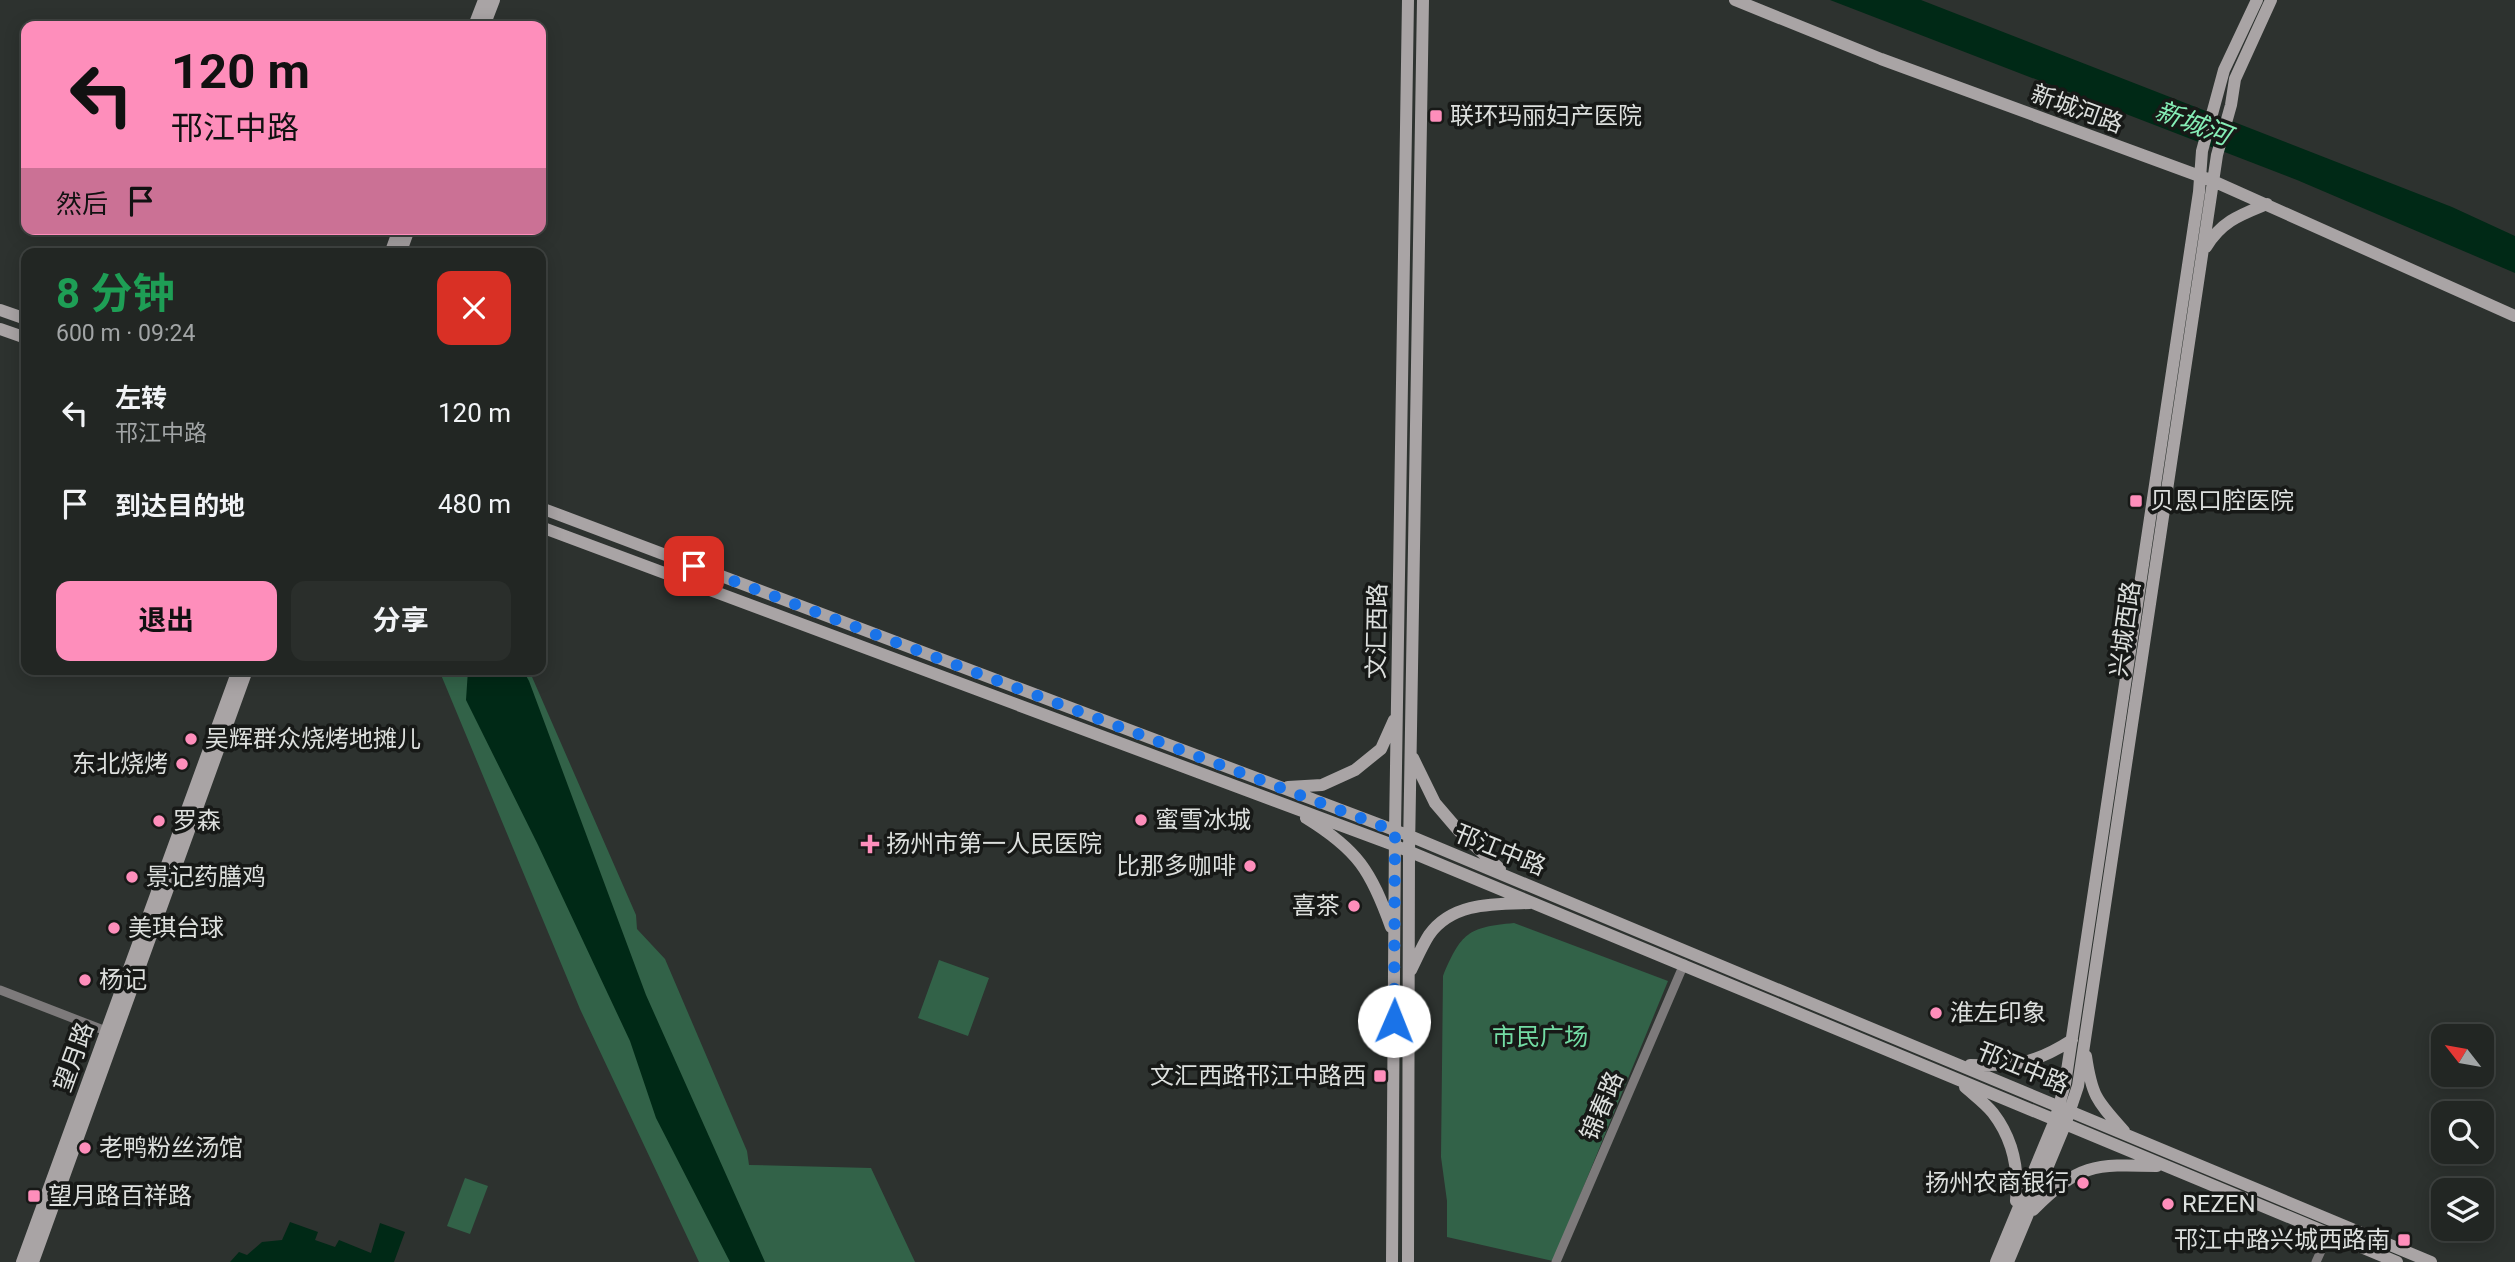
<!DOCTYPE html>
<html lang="zh">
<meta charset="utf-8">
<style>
:root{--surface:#222623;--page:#2a2e2b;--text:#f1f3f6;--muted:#a2a5a6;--line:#3f4341;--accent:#fe8ebb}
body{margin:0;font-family:Roboto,"Noto Sans SC",sans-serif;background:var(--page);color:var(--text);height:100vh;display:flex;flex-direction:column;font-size:26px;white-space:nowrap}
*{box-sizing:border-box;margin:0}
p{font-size:23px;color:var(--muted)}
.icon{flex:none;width:38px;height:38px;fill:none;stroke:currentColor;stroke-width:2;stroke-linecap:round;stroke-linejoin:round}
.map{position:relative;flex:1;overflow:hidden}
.side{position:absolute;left:21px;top:248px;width:525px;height:427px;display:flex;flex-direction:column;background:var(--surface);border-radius:14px;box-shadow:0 4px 18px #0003,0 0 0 2px var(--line)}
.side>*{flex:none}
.guide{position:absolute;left:21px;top:21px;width:525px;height:214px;border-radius:14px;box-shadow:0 4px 18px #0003,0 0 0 2px var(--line);background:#fe8ebb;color:#111;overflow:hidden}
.needle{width:46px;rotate:301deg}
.tools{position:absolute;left:2431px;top:1024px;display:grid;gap:14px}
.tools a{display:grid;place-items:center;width:63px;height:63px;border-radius:14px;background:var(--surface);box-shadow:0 4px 18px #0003,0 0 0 2px var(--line);font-size:35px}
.pin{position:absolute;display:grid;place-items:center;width:60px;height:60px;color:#fff;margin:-30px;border-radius:14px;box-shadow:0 4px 10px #0006}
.me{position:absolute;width:77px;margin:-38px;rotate:1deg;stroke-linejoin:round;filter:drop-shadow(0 0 5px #0008)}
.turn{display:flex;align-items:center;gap:24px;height:147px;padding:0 35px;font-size:32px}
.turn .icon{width:91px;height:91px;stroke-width:2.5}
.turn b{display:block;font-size:49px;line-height:60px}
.then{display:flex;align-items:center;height:66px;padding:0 35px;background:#0003;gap:14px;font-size:26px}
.round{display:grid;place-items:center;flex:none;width:74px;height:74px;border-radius:14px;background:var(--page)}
.head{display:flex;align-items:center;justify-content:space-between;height:119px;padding:0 35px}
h1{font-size:42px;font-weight:700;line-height:52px;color:#1e9e55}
.cta{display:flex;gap:14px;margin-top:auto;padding:14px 35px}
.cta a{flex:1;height:80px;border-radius:14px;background:var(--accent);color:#111;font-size:28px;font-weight:700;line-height:80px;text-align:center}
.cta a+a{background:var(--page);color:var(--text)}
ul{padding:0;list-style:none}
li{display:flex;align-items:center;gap:21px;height:91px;padding:0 35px}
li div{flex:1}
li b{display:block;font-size:26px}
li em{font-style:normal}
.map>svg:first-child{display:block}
.green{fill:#326248}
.water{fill:#002916}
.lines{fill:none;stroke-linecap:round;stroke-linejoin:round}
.street{stroke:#7d7a7b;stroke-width:9}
.secondary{stroke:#a9a4a5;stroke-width:12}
.route{stroke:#1a73e8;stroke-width:12;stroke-dasharray:0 21.6}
.poi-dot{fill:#fe8ebb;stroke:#171917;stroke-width:2.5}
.labels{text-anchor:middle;stroke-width:7;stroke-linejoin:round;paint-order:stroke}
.street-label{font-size:24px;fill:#dcdfdd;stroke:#171917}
.poi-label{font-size:24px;fill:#dcdfdd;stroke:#171917;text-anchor:start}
.park-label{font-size:24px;fill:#73dca4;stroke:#171917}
.water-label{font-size:26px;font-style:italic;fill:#85eeb6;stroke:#171917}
</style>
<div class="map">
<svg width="2515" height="1262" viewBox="0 0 2515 1262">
<rect width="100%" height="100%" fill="#2d322f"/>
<path class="green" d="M439 670H529L636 915 637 929 665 959 747 1151 749 1165 871 1168 915 1262H699L580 1009Z
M1514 923 1668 981 1553 1261 1447 1237V1201L1441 1157 1443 976C1461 933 1468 927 1514 923Z
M939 960 989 978 968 1036 918 1018Z
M465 1178 488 1186 470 1234 447 1226Z"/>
<path class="water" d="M1830 0H1921L2452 207 2515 236V273L2297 180Z
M468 670H523L529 681 646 995 765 1262H730L656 1118 630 1041 538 845 466 700Z
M290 1222 318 1232 315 1240 335 1247 339 1240 371 1253 380 1223 405 1232 394 1262H230L239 1252 247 1255 262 1242 282 1240Z"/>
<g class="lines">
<path class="street" d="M0 990 106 1031
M1556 1262 1684 964
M2316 1262 2329 1233"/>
<path class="secondary" d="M1735 0 1881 59 2213 181 2515 316
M474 26 484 0
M484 26 494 0
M2206 247C2222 221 2240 215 2267 204
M390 254 399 229
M400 254 409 229
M0 310 26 319
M0 329 26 338
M541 508 1410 836 2431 1262
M541 527 1396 846 2397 1262
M1413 758 1435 803 1459 831 1500 869
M1288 787 1322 785 1355 770 1381 749 1394 720
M1306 818C1358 850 1371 871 1391 927
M1411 970C1417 958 1422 946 1429 935 1452 902 1494 904 1530 903
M2086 1056C2092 1097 2097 1101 2124 1131
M1970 1065C2015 1066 2033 1065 2072 1040
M1965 1087C1974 1095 1986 1104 1993 1113 2013 1139 2019 1170 2016 1201
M2033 1210C2079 1164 2093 1164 2157 1166
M22 1262 238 670
M33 1262 247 670
M1392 1262 1395 831 1408 0
M1408 1262 1409 851 1423 0
M1996 1262 2055 1120 2065 1084 2199 192 2202 151 2224 70 2257 0
M2008 1262 2065 1125 2078 1086 2217 155 2231 105 2235 79 2271 0"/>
</g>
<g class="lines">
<path class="route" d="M694 566 1395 831 1394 1021"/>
</g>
<g class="poi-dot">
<rect x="1429" y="109" width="14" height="14" rx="3.5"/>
<rect x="2129" y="494" width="14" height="14" rx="3.5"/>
<circle cx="191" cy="739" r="7"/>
<circle cx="182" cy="764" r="7"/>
<circle cx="1141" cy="820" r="7"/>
<circle cx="159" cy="821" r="7"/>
<path d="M866.5 833.5h7v7h7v7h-7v7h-7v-7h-7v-7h7z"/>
<circle cx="1250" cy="866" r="7"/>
<circle cx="132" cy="877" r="7"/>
<circle cx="1354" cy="906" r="7"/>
<circle cx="114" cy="928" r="7"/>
<circle cx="85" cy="980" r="7"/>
<circle cx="1936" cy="1013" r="7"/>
<rect x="1373" y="1069" width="14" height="14" rx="3.5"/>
<circle cx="85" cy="1148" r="7"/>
<circle cx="2083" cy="1183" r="7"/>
<rect x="27" y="1189" width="14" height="14" rx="3.5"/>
<circle cx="2168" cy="1204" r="7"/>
<rect x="2397" y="1233" width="14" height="14" rx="3.5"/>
</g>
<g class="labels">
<g class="street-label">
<text transform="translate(2077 109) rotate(20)" y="8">新城河路</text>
<text transform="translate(2125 629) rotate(-82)" y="8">兴城西路</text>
<text transform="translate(1377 631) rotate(-89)" y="8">文汇西路</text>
<text transform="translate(1500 850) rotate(22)" y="8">邗江中路</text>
<text transform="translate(74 1057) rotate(-70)" y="8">望月路</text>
<text transform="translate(2023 1068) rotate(22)" y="8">邗江中路</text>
<text transform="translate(1602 1106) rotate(-67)" y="8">锦春路</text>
</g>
<g class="poi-label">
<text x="1450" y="124">联环玛丽妇产医院</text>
<text x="2150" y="509">贝恩口腔医院</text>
<text x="205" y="747">吴辉群众烧烤地摊儿</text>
<text x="168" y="772" text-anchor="end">东北烧烤</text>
<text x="1155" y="828">蜜雪冰城</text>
<text x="173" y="829">罗森</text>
<text x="886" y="852">扬州市第一人民医院</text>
<text x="1236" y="874" text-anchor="end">比那多咖啡</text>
<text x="146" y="885">景记药膳鸡</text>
<text x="1340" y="914" text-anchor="end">喜茶</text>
<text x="128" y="936">美琪台球</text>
<text x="99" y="988">杨记</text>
<text x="1950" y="1021">淮左印象</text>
<text x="1366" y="1084" text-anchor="end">文汇西路邗江中路西</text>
<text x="99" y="1156">老鸭粉丝汤馆</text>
<text x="2069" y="1191" text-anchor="end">扬州农商银行</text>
<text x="48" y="1204">望月路百祥路</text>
<text x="2182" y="1212">REZEN</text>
<text x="2390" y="1248" text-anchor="end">邗江中路兴城西路南</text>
</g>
<g class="park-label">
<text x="1540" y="1045">市民广场</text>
</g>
<g class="water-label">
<text transform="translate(2193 123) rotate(21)" y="9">新城河</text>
</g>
</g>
</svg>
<div class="tools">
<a><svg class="needle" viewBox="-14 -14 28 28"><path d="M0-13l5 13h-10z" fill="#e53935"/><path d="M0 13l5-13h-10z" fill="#a2a5a6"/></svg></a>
<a><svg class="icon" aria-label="search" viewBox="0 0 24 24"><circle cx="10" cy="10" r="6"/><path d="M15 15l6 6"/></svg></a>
<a><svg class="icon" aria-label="layers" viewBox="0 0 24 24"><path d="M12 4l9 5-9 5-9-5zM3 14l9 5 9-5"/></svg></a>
</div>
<div class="pin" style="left:694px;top:566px;background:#d93025"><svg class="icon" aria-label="arrive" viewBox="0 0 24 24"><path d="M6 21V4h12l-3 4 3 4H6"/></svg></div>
<svg class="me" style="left:1394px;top:1021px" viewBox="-20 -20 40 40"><circle r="19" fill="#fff"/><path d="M0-13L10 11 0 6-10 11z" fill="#1a73e8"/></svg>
<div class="guide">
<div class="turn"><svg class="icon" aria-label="left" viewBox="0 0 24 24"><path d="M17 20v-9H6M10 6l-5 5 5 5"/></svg><div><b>120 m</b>邗江中路</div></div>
<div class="then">然后<svg class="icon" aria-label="arrive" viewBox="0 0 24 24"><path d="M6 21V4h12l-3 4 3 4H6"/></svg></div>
</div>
<section class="side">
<div class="head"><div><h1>8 分钟</h1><p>600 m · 09:24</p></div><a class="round" style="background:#d93025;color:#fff"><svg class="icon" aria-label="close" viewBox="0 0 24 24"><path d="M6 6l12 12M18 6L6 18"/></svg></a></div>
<ul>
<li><svg class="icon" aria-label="left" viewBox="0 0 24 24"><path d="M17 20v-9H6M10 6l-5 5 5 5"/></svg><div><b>左转</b><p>邗江中路</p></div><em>120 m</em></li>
<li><svg class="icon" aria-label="arrive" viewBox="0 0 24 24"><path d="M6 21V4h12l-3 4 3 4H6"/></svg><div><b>到达目的地</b></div><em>480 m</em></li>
</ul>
<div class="cta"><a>退出</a><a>分享</a></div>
</section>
</div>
